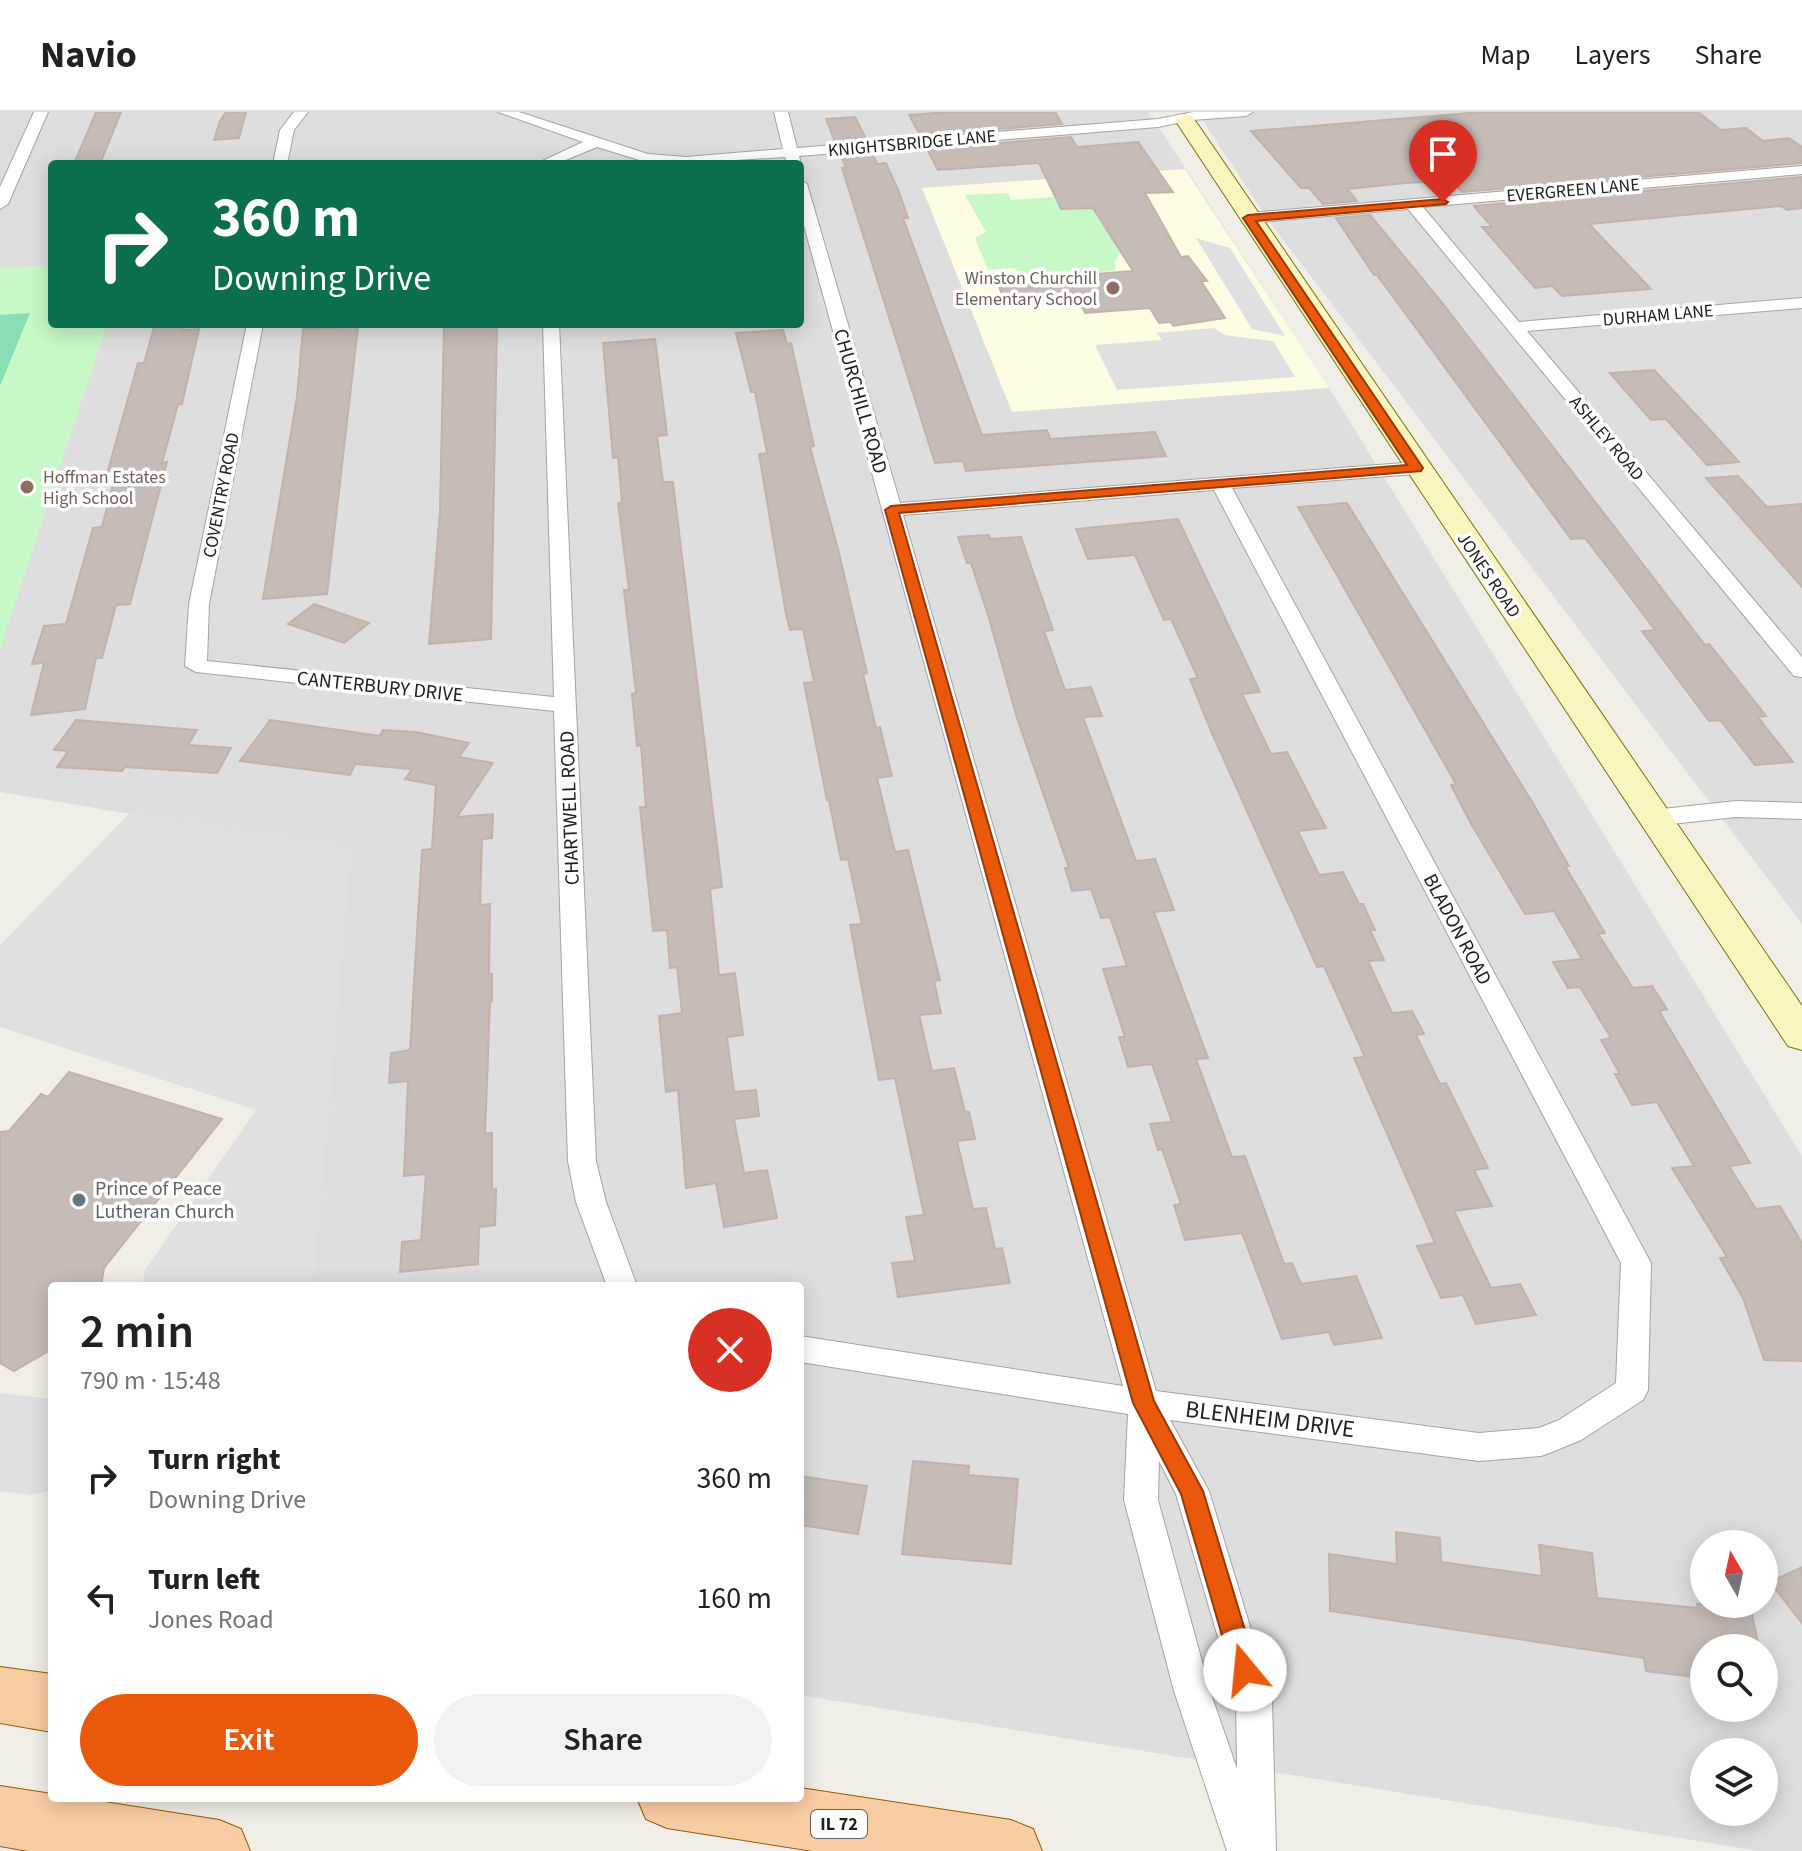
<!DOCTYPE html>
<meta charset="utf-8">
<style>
:root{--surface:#fff;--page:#f2f2f2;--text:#202124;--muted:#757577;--line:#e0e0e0;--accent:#ea580c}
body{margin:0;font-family:"Source Sans 3",sans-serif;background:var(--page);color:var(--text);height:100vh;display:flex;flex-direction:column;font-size:30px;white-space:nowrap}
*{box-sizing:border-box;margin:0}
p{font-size:26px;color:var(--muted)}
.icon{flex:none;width:44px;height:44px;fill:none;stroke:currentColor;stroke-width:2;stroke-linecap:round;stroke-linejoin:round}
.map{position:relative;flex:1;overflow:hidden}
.drawer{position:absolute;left:48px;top:1170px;width:756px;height:520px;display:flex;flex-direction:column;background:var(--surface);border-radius:8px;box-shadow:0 4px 20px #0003}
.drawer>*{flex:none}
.top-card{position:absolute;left:48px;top:48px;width:756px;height:168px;border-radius:8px;box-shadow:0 4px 20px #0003;background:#0b6e4f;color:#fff;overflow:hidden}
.needle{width:52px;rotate:351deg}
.buttons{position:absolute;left:1690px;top:1418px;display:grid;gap:16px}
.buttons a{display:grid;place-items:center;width:88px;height:88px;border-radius:50%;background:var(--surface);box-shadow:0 4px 20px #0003;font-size:40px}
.pin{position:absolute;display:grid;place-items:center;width:68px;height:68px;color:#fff;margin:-82px -34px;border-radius:50% 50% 50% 0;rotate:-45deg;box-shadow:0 0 8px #0007}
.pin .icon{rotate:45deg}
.me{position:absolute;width:88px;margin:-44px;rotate:343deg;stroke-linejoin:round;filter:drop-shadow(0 0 6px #0008)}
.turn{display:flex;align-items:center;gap:28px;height:168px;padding:0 32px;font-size:36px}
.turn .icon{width:104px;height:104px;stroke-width:2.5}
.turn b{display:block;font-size:56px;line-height:68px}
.round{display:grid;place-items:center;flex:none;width:84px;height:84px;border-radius:42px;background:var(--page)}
.headline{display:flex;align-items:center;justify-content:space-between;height:136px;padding:0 32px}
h1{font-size:48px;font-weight:600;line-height:60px}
.cta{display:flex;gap:16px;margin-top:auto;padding:16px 32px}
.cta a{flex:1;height:92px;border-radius:48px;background:var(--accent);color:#fff;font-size:32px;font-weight:600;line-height:92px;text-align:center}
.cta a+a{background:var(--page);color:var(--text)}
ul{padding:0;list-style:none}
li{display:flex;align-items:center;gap:24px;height:120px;padding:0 32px}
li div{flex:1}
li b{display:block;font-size:30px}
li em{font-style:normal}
header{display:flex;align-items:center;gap:48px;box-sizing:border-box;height:112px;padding:0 40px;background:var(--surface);border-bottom:2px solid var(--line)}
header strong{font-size:38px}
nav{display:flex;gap:44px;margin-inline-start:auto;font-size:28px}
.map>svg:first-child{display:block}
.residential{fill:#dedede;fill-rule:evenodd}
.education{fill:#fefce3}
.park{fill:#c7f8c7}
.pitch{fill:#88ddb4}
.parking{fill:#e0e0e0}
.building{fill:#c5bcb7;stroke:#c2b2aa;stroke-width:2}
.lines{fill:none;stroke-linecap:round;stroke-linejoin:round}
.street-casing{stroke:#a4a4a4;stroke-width:2}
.secondary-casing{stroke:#757708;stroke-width:2}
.primary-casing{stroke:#995a04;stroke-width:2}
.street{fill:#fff;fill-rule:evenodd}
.secondary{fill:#f8f6be;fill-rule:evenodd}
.primary{fill:#f9cda4;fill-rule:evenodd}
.route{fill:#ea580c;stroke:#983908;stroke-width:2}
.education-dot{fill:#8d6e63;stroke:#fff;stroke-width:3}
.worship-dot{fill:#6b7280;stroke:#fff;stroke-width:3}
.labels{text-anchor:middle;stroke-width:7;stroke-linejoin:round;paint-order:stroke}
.far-street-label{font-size:18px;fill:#202020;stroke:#fff}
.far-education-label{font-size:18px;fill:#785e54;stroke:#fff;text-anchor:end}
.shield{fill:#fff;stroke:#636363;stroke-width:2}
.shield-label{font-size:18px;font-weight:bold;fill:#202020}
.street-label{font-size:20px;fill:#202020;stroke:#fff}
.worship-label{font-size:20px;fill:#5b616d;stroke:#fff;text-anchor:start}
.near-street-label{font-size:24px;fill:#202020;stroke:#fff}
</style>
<header>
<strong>Navio</strong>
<nav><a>Map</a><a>Layers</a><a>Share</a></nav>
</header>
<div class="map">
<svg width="1802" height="1739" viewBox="0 0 1802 1739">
<rect width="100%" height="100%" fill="#f1ede7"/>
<path class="residential" d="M0 0H1149L1329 276 1802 1044V1739H1759L800 1583V1174H312L351 739 0 680V533L103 212H800V52H52V153L0 157ZM1704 1432H1764V1492H1704ZM1704 1536H1764V1596H1704ZM1704 1640H1764V1700H1704Z
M1197 0H1802V812L1272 113Z"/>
<path class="education" d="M1185 57 1329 276 1012 300 922 76Z"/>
<path class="park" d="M1008 81 1011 88 1053 85 1061 97 1093 96 1121 140 1114 150 1116 155 1114 159 1026 165 1021 164 1015 156 988 158 975 126 986 120 965 83Z
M52 153V212H107L0 537V157Z"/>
<path class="pitch" d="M30 201 0 274V203Z"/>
<path class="parking" d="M1196 126 1230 136 1285 224 1252 217Z
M1214 216 1224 223 1273 229 1295 265 1117 278 1095 233 1162 228 1157 221Z
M131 700 351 739 312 1174H142L145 1158 256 998 0 915V833Z
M0 1281 52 1287V1378L30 1383 0 1379Z"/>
<path class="building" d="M96 0H121L100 52H74Z
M226 0H246L239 26 214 28 220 9Z
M949 0H1055L1062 12 920 23 909 3Z
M1482 0H1698L1721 18 1746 16 1763 29 1789 26 1802 35V51L1462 80 1451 68 1406 71 1347 77 1357 89 1323 92 1309 76H1301L1251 19Z
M855 5 866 27 835 30 826 7Z
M1071 25 1077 35 1138 30 1173 80 1145 81 1181 145 1188 144 1207 169H1201L1225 206 1173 214 1171 210 1159 211 1150 196 1085 201 1080 191 1006 192 997 170 1133 159 1093 96 1061 97 1039 51 938 58 927 37Z
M872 41 877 52 886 51 899 80 908 106H903L982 323 1047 318 1050 327 1155 320 1166 344 966 359 963 349 935 351 842 56H846L841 44Z
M1802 65V96L1787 98 1781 94 1589 112 1651 177 1562 184 1552 174 1535 176 1482 115H1492L1474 94Z
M1370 103 1444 193 1705 533 1709 532 1749 582 1766 604 1758 605 1793 650 1755 653 1720 608 1709 609 1642 519 1655 518 1622 474 1585 426 1571 427 1377 163H1374L1336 106Z
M155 212H185L183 218 199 217 182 292H178L162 351 167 350 130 492 116 493 102 546H96L85 597 31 603 44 551 32 552 44 514 66 512 93 416 102 415 114 368 105 369 138 251H144Z
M444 212H497L491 527 429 532 440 399Z
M358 215 327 482 263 487 297 285 303 217Z
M783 218 787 232 791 231 814 334 810 335 839 441 867 561 863 562 876 616 880 615 892 664 877 666 895 740 908 738 940 868 934 869 941 901 919 903 932 959 954 956 965 1000H969L975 1027 957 1029 973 1097 986 1096 995 1137 1002 1136 1010 1171 898 1185 892 1151 915 1149 906 1105 924 1103 895 966 879 968 850 813 862 812 848 747 841 748 829 688H827L804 571 814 570 803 517 790 518 786 502 759 342 767 341 755 280H751L736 221Z
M655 227 667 323 657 324 663 370H673L722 775 710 777 719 863 735 861 743 923 727 925 734 980 756 978 759 1004 734 1007 744 1061 767 1058 777 1106 724 1115 716 1071 686 1076 678 978 666 980 659 904 682 901 677 855 670 856 667 818 653 819 640 695H646L641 633 637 634 632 582 636 581 624 478H629L618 391H622L618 345 613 346 603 231Z
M1654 258 1710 318 1739 350 1707 353 1666 307 1651 308 1610 261Z
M1738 364 1767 395 1802 392V475L1706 366Z
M1347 391 1531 688 1569 754H1565L1605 821 1598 822 1633 876 1652 874 1667 897 1659 899 1750 1051 1729 1054 1756 1097 1780 1094 1802 1131V1249L1764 1248 1743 1186 1720 1146 1727 1145 1672 1056 1694 1054 1657 990 1632 993 1615 962H1620L1601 928 1611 926 1580 875 1568 876 1553 850 1582 847 1554 799 1525 802 1470 710 1451 673 1456 672 1298 395Z
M1178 407 1260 580 1242 582 1271 642 1287 640 1326 716 1298 719 1319 763 1343 760 1359 792H1363L1375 818H1370L1384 848 1368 849 1392 901 1412 899 1424 922 1416 923 1440 972 1446 971 1488 1056 1474 1058 1492 1094 1454 1099 1491 1176 1520 1172 1536 1203 1476 1212 1463 1183 1441 1186 1417 1134 1435 1131 1354 946 1365 945 1324 854 1317 855 1211 619 1190 567 1198 566 1171 507 1164 508 1135 443 1088 447 1076 417Z
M989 423 990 427 1021 425 1053 518 1044 519 1065 578 1091 575 1102 604 1083 605 1136 749 1155 747 1174 798 1154 800 1208 946 1196 947 1232 1045 1245 1044 1284 1152 1292 1151 1301 1172 1356 1164 1382 1226 1334 1233 1329 1220 1282 1227 1242 1121 1185 1128 1174 1093 1181 1092 1162 1037 1158 1038 1150 1012 1172 1010 1152 952 1128 955 1119 925H1125L1103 857 1127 854 1110 805 1101 806 1091 777 1072 779 1065 756H1069L1017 606 989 506 971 451H967L958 425Z
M314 492 369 511 344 531 288 512Z
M76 608 197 618 188 633 231 636 217 661 125 655 122 659 57 655 68 639 54 638Z
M270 608 380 624 383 618 416 620 469 631 459 645 493 651 457 705 493 702 492 726 482 727 480 793 490 792 489 862H492V889L490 890 485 1022 492 1021V1078L496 1077 495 1113 479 1115 478 1152 400 1160 402 1130 421 1128 426 1062 404 1064 408 969 389 971 391 941 410 938 422 738 432 737 436 673 405 667 412 657 355 652 350 663 240 649Z
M69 960 222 1007 104 1156 101 1174H52V1237L14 1259 0 1251V1020L9 1019 41 982 48 985Z
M913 1349 969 1354 968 1363 1018 1367 1011 1452 902 1442Z
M800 1364 867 1374 858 1422 800 1413Z
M1396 1420 1440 1426 1441 1450 1542 1464 1539 1433 1592 1441 1597 1486 1698 1496 1697 1492H1750L1759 1536H1704V1566L1646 1559 1644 1546 1330 1499 1329 1442 1397 1452Z
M1802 1455V1511L1770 1470Z"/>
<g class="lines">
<defs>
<path id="street" d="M34 0H48L8 92 0 97V75Z
M294 0H308L294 18 287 52H273L280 18Z
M498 0H519L648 42 686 45 783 37 774 0H788L797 36 1158 7 1193 0H1253L1246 4 1192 8 1158 15 799 44 801 52 800 54 787 52 785 45 668 52 646 50 597 35 556 52H536L583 30Z
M1802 54V62L1423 95 1519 210 1802 186V196L1527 219 1802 545V565L1794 564 1408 97 1248 111 1240 106 1248 101Z
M800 68 807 72 900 391 1416 350 1425 356 1416 362 1232 376 1651 1151 1648 1278 1643 1288 1581 1328 1552 1340 1541 1344 1479 1349 1170 1308 1209 1379 1272 1587 1276 1739H1227L1174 1579 1124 1388 1128 1302 800 1250V1224L1123 1274 800 99ZM1214 378 1621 1151 1616 1271 1559 1308 1539 1316 1479 1321 1156 1279 903 403ZM1159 1349 1176 1382 1236 1587 1237 1657 1210 1579 1158 1388Z
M247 212H263L209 492 207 549 554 585 543 212H559L596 1049 606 1090 637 1174H607L576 1090 568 1049 554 599 196 560 185 554 189 492Z
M1736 689 1802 691V707L1736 705 1653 714 1645 711 1641 706 1645 701 1653 698Z"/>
<path id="secondary" d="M1185 2 1192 4 1802 894V938L1788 934 1175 8Z"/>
<path id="primary" d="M0 1555 52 1562V1620L0 1611Z
M0 1674 52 1682V1686H79L219 1708 241 1717 250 1739H28L0 1734Z
M800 1676 1011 1708 1033 1717 1042 1739H813L667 1716 646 1707 637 1686H800Z"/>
</defs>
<use href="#street" class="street-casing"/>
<use href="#secondary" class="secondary-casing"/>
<use href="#primary" class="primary-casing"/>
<use href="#street" class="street"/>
<use href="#secondary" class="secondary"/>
<use href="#primary" class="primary"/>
</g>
<path class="route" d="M1443 87 1448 90 1446 92 1256 109 1423 356 1421 359 899 401 1154 1289 1203 1379 1257 1558 1254 1566 1245 1570 1236 1566 1232 1558 1181 1382 1133 1291 885 398 891 394 1407 353 1243 106 1248 103Z"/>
<g class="education-dot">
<circle cx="1113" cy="176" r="8"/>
<circle cx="27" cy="375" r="8"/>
</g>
<circle class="worship-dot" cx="79" cy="1088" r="8"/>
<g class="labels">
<g class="far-street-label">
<text transform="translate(912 31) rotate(-5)" y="6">KNIGHTSBRIDGE LANE</text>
<text transform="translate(1573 78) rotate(-5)" y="6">EVERGREEN LANE</text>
<text transform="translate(1658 203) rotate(-5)" y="6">DURHAM LANE</text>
<text transform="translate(1607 326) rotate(50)" y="6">ASHLEY ROAD</text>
<text transform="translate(221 383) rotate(-79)" y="6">COVENTRY ROAD</text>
<text transform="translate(1489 463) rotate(56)" y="6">JONES ROAD</text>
</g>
<g class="far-education-label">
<text x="1097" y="172">Winston Churchill<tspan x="1097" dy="21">Elementary School</tspan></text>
<text x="43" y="371" text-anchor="start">Hoffman Estates<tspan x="43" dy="21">High School</tspan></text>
</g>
<rect class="shield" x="811" y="1698" width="56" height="28" rx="6"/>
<g class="shield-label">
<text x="839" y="1718">IL 72</text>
</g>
<g class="street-label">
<text transform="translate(861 289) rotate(74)" y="7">CHURCHILL ROAD</text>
<text transform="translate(380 574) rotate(6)" y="7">CANTERBURY DRIVE</text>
<text transform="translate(569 696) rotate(-92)" y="7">CHARTWELL ROAD</text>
<text transform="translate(1458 817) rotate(62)" y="7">BLADON ROAD</text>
</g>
<g class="worship-label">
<text x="95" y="1083">Prince of Peace<tspan x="95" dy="23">Lutheran Church</tspan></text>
</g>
<g class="near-street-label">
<text transform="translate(1270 1307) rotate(7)" y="8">BLENHEIM DRIVE</text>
</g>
</g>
</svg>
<div class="buttons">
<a><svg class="needle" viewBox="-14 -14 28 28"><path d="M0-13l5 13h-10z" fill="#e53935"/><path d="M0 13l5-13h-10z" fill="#757577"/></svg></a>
<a><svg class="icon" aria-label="search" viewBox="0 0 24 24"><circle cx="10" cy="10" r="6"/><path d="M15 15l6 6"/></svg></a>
<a><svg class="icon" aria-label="layers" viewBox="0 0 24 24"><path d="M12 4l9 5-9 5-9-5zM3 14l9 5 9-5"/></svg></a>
</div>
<div class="pin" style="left:1443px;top:90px;background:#d93025"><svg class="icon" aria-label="arrive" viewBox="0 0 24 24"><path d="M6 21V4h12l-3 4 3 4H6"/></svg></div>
<svg class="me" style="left:1245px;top:1558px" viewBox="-20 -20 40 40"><circle r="19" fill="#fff"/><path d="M0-13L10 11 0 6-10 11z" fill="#ea580c"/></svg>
<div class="top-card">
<div class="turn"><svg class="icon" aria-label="right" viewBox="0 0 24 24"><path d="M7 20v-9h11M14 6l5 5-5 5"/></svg><div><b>360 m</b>Downing Drive</div></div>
</div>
<section class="drawer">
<div class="headline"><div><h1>2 min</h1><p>790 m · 15:48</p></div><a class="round" style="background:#d93025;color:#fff"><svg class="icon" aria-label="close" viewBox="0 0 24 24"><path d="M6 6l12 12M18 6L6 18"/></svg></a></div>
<ul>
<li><svg class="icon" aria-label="right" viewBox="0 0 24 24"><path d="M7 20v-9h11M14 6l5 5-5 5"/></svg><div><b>Turn right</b><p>Downing Drive</p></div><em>360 m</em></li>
<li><svg class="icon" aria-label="left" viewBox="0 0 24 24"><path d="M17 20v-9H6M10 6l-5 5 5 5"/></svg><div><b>Turn left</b><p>Jones Road</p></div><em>160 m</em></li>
</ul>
<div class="cta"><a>Exit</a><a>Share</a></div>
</section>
</div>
